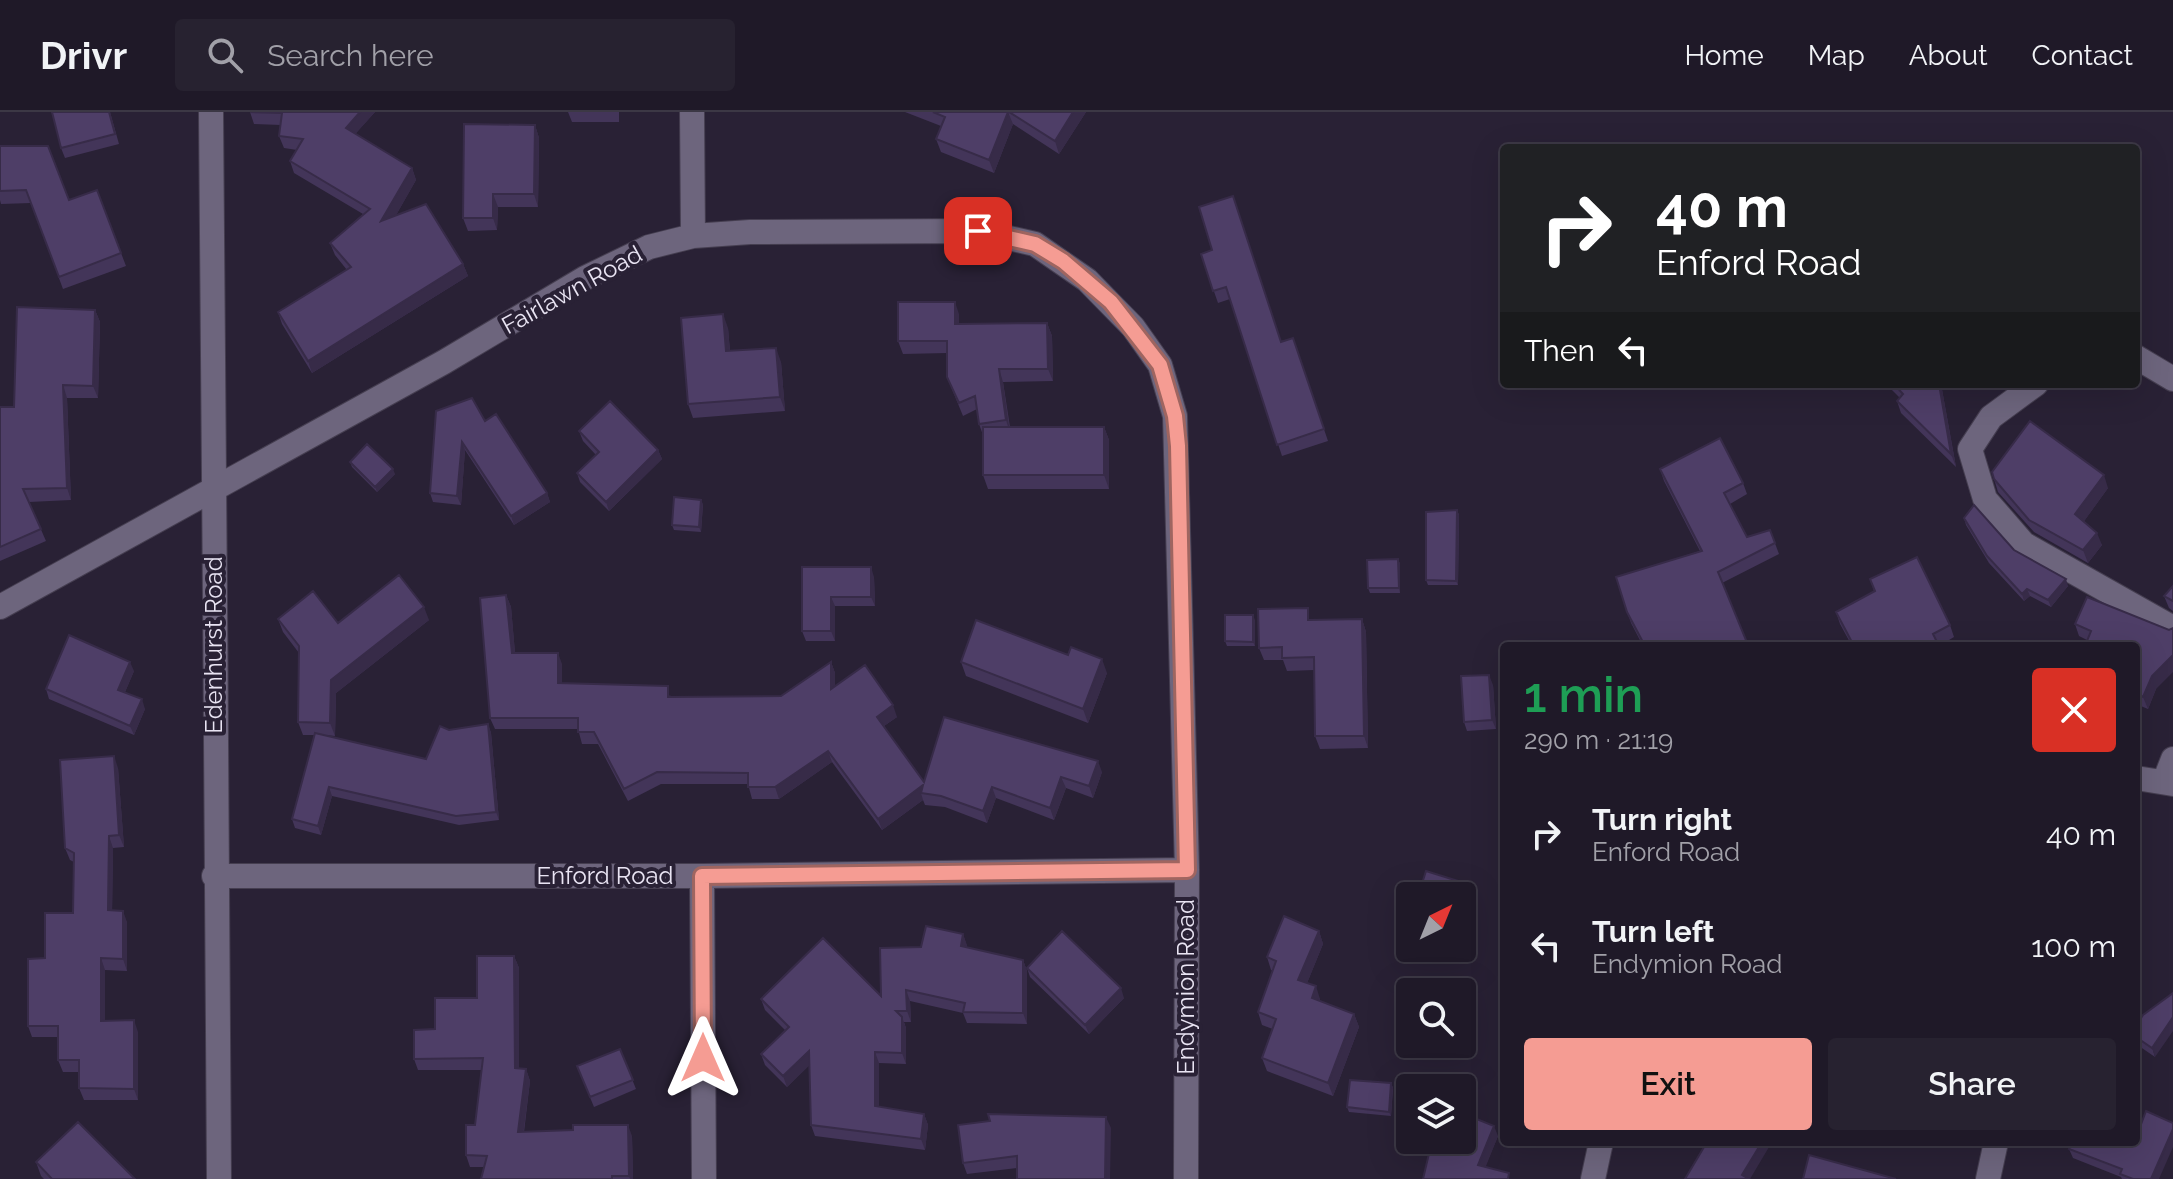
<!DOCTYPE html>
<meta charset="utf-8">
<style>
:root{--surface:#1f1928;--page:#272230;--text:#f1f3f6;--muted:#a1a0a8;--line:#3c3845;--accent:#f59c93}
body{margin:0;font-family:Raleway,sans-serif;background:var(--page);color:var(--text);height:100vh;display:flex;flex-direction:column;font-size:30px;white-space:nowrap}
*{box-sizing:border-box;margin:0}
p{font-size:26px;color:var(--muted)}
.icon{flex:none;width:44px;height:44px;fill:none;stroke:currentColor;stroke-width:2;stroke-linecap:round;stroke-linejoin:round}
.map{position:relative;flex:1;overflow:hidden}
.panel{position:absolute;left:1500px;top:530px;width:640px;height:504px;display:flex;flex-direction:column;background:var(--surface);border-radius:8px;box-shadow:0 8px 32px #0002,0 0 0 2px var(--line)}
.panel>*{flex:none}
.top-card{position:absolute;left:1500px;top:32px;width:640px;height:244px;border-radius:8px;box-shadow:0 8px 32px #0002,0 0 0 2px var(--line);background:#202124;color:#fff;overflow:hidden}
.needle{width:52px;rotate:43deg}
.controls{position:absolute;left:1396px;top:770px;display:grid;gap:16px}
.controls a{display:grid;place-items:center;width:80px;height:80px;border-radius:8px;background:var(--surface);box-shadow:0 8px 32px #0002,0 0 0 2px var(--line);font-size:40px}
.pin{position:absolute;display:grid;place-items:center;width:68px;height:68px;color:#fff;margin:-34px;border-radius:16px;box-shadow:0 4px 12px #0006}
.me{position:absolute;width:88px;margin:-44px;rotate:0deg;stroke-linejoin:round;filter:drop-shadow(0 0 6px #0008)}
.turn{display:flex;align-items:center;gap:28px;height:168px;padding:0 24px;font-size:36px}
.turn .icon{width:104px;height:104px;stroke-width:2.5}
.turn b{display:block;font-size:56px;line-height:68px}
.then{display:flex;align-items:center;height:76px;padding:0 24px;background:#0003;gap:16px;font-size:30px}
.round{display:grid;place-items:center;flex:none;width:84px;height:84px;border-radius:8px;background:var(--page)}
.head{display:flex;align-items:center;justify-content:space-between;height:136px;padding:0 24px}
h1{font-size:48px;font-weight:600;line-height:60px;color:#1e9e55}
.cta{display:flex;gap:16px;margin-top:auto;padding:16px 24px}
.cta a{flex:1;height:92px;border-radius:8px;background:var(--accent);color:#111;font-size:32px;font-weight:600;line-height:92px;text-align:center}
.cta a+a{background:var(--page);color:var(--text)}
ul{padding:0;list-style:none}
li{display:flex;align-items:center;gap:24px;height:112px;padding:0 24px}
li div{flex:1}
li b{display:block;font-size:30px}
li em{font-style:normal}
header{display:flex;align-items:center;gap:48px;box-sizing:border-box;height:112px;padding:0 40px;background:var(--surface);border-bottom:2px solid var(--line)}
header strong{font-size:38px}
nav{display:flex;gap:44px;margin-inline-start:auto;font-size:28px}
.search{width:560px;height:72px;background:var(--page);display:flex;align-items:center;gap:20px;box-sizing:border-box;padding:0 28px;border-radius:8px;color:var(--muted);font-size:30px}
.map>svg:first-child{display:block}
.lines{fill:none;stroke-linecap:round;stroke-linejoin:round}
.street-casing{stroke:#453e50;stroke-width:26}
.street{stroke:#6d657d;stroke-width:24}
.wall{fill:#433559}
.shaded-wall{fill:#372b48}
.building{fill:#4e3e67;stroke:#372b48;stroke-width:2}
.route-casing{stroke:#9f6560;stroke-width:20}
.route{stroke:#f59c93;stroke-width:14}
.labels{text-anchor:middle;stroke-width:8;stroke-linejoin:round;paint-order:stroke}
.street-label{font-size:24px;fill:#e9e4f3;stroke:#292135}
</style>
<header>
<strong>Drivr</strong>
<div class="search"><svg class="icon" aria-label="search" viewBox="0 0 24 24"><circle cx="10" cy="10" r="6"/><path d="M15 15l6 6"/></svg>Search here</div>
<nav><a>Home</a><a>Map</a><a>About</a><a>Contact</a></nav>
</header>
<div class="map">
<svg width="2173" height="1067" viewBox="0 0 2173 1067">
<rect width="100%" height="100%" fill="#292135"/>
<g class="lines">
<defs>
<path id="street" d="M211 0C217 356 214 711 219 1067
M692 0 693 124
M2136 245 2173 267
M2036 272 1991 305 1970 337 1985 387 2024 432 2173 516
M0 495 444 250 585 166 649 135 693 124 750 120 978 119 1035 132 1087 168 1133 215 1160 253 1175 304 1187 758 1186 1067
M2136 666 2173 672
M2164 670 2173 647
M214 764H702L1187 758
M702 764 704 1067
M1593 1067 1601 1030
M1988 1067 1996 1030"/>
</defs>
<use href="#street" class="street-casing"/>
<use href="#street" class="street"/>
</g>
<path class="wall" d="M110 0 119 32 65 46 61 36Z
M250 0H375L355 22 412 56 416 68 396 103 463 152 468 164 312 261 282 212 278 200 347 158 335 143 330 131 363 102 294 61 290 49 297 38 284 36 279 24 281 13 254 12Z
M568 0H619V10H572Z
M905 0H1086L1059 42 1013 12 994 61 941 40 936 27 941 14Z
M535 13 539 26 538 95H498L497 118 468 119 463 106Z
M0 34 69 88 97 78 126 154 63 177 31 91 1 92 0 88Z
M1201 142 1281 229 1293 226 1328 329 1282 344 1230 187 1218 191Z
M95 198 100 210 98 286H67L71 388 29 390 46 429 0 449V295H14Z
M959 202V212L1047 211 1052 224 1053 269 1003 270 1010 315H1104L1109 328V377H988L983 363V323L979 312 977 297 963 304 947 265V241L903 242 898 229Z
M728 216 730 239 781 250 785 299 693 306 688 292Z
M1886 272H1941L1956 355 1901 301 1897 289 1900 286Z
M436 299 485 309 547 381 550 390 514 413 465 338 461 393 433 390 430 381Z
M579 319 658 338 662 347 609 399 580 370 577 361 596 343 583 329Z
M350 350 395 362 377 380 352 355Z
M1660 357 1743 371 1747 382 1730 392 1747 425 1770 418 1779 442 1722 471 1748 534H1643L1631 511 1616 465 1700 439 1664 369Z
M1992 360 2108 376 2084 409 2102 433 2088 451 2034 420 1998 380Z
M703 392 701 420 674 418 672 413Z
M1457 398 1459 403 1458 473H1428L1426 468Z
M1964 406 2014 438 2068 474 2051 495 2030 484 2024 489 1989 451 1966 413Z
M1398 447 1400 452V481H1370L1368 476Z
M802 455 874 465 875 494H835V529H806L802 519Z
M1870 467 1950 513 1954 525 1939 534H1852L1840 512 1836 500 1874 479Z
M2173 474V499L2169 496 2164 484Z
M506 483 511 495 515 541 562 552V571L672 584H781L831 550 835 561V574L897 605 884 614 924 670 1102 660 1093 686 1066 676 1054 708 996 686 987 711 945 695 925 693 923 688 882 718 832 650 779 687H752L748 672H661L628 689 598 632H582L578 617H495L490 606Z
M278 507 338 511 429 508 336 581 335 624 324 623 426 647 449 618 488 612 491 621 499 708 459 713 332 684 321 723 295 716 292 707 314 623H303L298 610 299 541 283 520Z
M1362 507 1366 520 1368 636 1320 637 1315 624 1314 558 1287 559 1283 548H1264L1259 536 1312 508Z
M1255 508V534H1227L1225 529Z
M2075 512 2169 518 2156 577 2148 597 2136 592V534L2087 528 2079 524Z
M961 550 1107 561 1088 611 966 564Z
M134 559 125 580 145 597 134 623 49 587 46 577Z
M1493 573 1496 617 1467 619 1464 610Z
M118 656 124 735 113 736 112 798 127 810V859L105 858V909L138 920V988H84L79 976V960H63L58 948V925H32L28 914 73 801 74 750 70 748 65 736Z
M1319 819 1323 832 1307 871 1320 887V889L1354 902 1359 915 1333 984 1267 959 1262 946 1273 917 1262 913 1258 900 1273 859 1271 858 1267 845Z
M963 822 967 835 1023 848 1027 859V912L967 911 963 901 910 889 911 910H904L906 916V952L879 951V995L924 1002 928 1013 925 1038 815 1024 811 1013 809 953 787 975 765 953 761 942 785 918 765 898 761 887 881 884 921 835Z
M514 844 519 856V956L526 957 530 969 524 1020 632 1024 633 1067H481L484 1055H470L466 1043 475 1013 482 958H418L414 947 435 917 477 886Z
M1027 856 1124 886 1089 922 1030 865Z
M2143 903 2155 945 2136 932V914Z
M620 937 636 977 594 995 577 954Z
M1391 971 1393 976 1391 1004 1349 1000 1347 995Z
M1111 1016 1017 1056 967 1062 963 1051Z
M1498 1024 1485 1055 1409 1039 1405 1028Z
M2069 1037 2159 1067H2122L2121 1065 2073 1046Z
M36 1050 135 1067H44L41 1064Z"/>
<path class="shaded-wall" d="M360 0H375L350 28 346 16Z
M1008 0 1013 12 994 61 989 48Z
M1073 0H1086L1059 42 1055 29Z
M535 13 539 26 538 95 534 82Z
M412 56 416 68 386 121 381 109Z
M493 82 498 95 497 118 493 106Z
M463 152 468 164 312 261 308 249Z
M955 190 959 202V225L955 212Z
M95 198 100 210 98 286 93 274Z
M723 202 728 216 731 253 726 239Z
M1047 211 1052 224 1053 269 1048 257Z
M776 236 781 250 785 299 780 285Z
M999 257 1003 270 1010 321 1006 308Z
M1939 272H1941L1956 355 1951 342Z
M63 273 67 286 71 388 67 376Z
M1104 315 1109 328V377L1104 363Z
M462 330 465 338 461 393 457 384Z
M658 338 662 347 609 399 606 390Z
M393 357 395 362 377 380 375 375Z
M2104 363 2108 376 2080 415 2075 402Z
M547 381 550 390 514 413 511 404Z
M701 388 703 392 701 420 699 415Z
M1457 398 1459 403 1458 473 1456 469Z
M2097 421 2102 433 2088 451 2083 438Z
M1398 447 1400 452V481L1399 476Z
M871 455 874 465 875 494 871 485Z
M2066 467 2068 474 2051 495 2048 488Z
M2027 477 2030 484 2024 489 2022 482Z
M506 483 511 495 516 552 512 541Z
M831 485 835 494V529L831 519Z
M424 495 429 508 336 581 335 624 330 611 331 568Z
M1253 503 1255 508V534L1253 530Z
M1362 507 1366 520 1368 636 1364 624Z
M558 541 562 552V582L558 571Z
M2173 543V560L2156 577 2148 597 2143 585 2152 564Z
M1102 547 1107 561 1088 611 1083 597Z
M130 550 134 559 122 587 118 578Z
M831 550 835 561V588L831 577Z
M1489 563 1493 573 1496 617 1492 608Z
M142 587 145 597 134 623 130 614Z
M893 593 897 605 881 616 877 605Z
M488 612 491 621 499 708 496 700Z
M828 639 832 650 779 687 775 675Z
M114 644 118 656 124 735 119 723Z
M1098 649 1102 660 1093 686 1089 674Z
M1061 665 1066 676 1054 708 1050 696Z
M923 673 921 681 923 688 882 718 878 707Z
M329 675 332 684 321 723 318 714Z
M992 675 996 686 987 711 983 699Z
M109 724 113 736 112 810 108 798Z
M1458 769 1460 774 1457 784H1454Z
M123 799 127 810V859L123 847Z
M1319 819 1323 832 1303 881 1298 868Z
M963 822 967 833 965 845 961 834Z
M514 844 519 856V968L515 956Z
M101 846 105 858V921L101 909Z
M1023 848 1027 859V912L1023 901Z
M1316 874 1320 887 1316 899 1312 886Z
M1121 876 1124 886 1089 922 1085 913Z
M906 878 910 889 911 910 907 899Z
M1354 902 1359 915 1333 984 1328 971Z
M902 905 906 916V952L902 941Z
M2173 905V919L2155 945 2152 936Z
M134 908 138 920V988L134 977Z
M809 939 813 950 787 975 783 964Z
M875 940 879 951V1005L875 994Z
M526 957 530 969 522 1032 518 1020Z
M1391 971 1393 976 1391 1004 1389 1000Z
M924 1002 928 1013 925 1038 921 1027Z
M1106 1005 1111 1016 1110 1067H1105Z
M628 1013 632 1024 633 1067H630L629 1064Z
M1494 1014 1498 1024 1482 1064 1478 1053Z
M2173 1017V1035L2159 1067H2151Z
M1762 1030H1772L1750 1067 1742 1063Z"/>
<path class="building" d="M52 0H109L115 22 61 36Z
M250 0H360L346 16 412 56 381 109 426 92 463 152 308 249 278 200 351 155 330 131 370 97 290 49 303 27 279 24 282 1Z
M933 0H1008L989 48 936 27 945 5Z
M1009 0H1073L1055 29Z
M464 12 535 13 534 82H493V106H463Z
M0 34H48L69 88 97 78 121 141 59 165 26 78 0 79Z
M1233 84 1281 230 1293 226 1324 317 1277 333 1226 175 1213 179 1201 142 1212 138 1199 95Z
M898 190H955V212L1047 211 1048 257H999L1006 308 979 312 975 284 959 291 947 265V229H898Z
M17 195 95 198 93 274 63 273 67 376 23 377 41 417 0 435V295H14Z
M723 202 726 239 776 236 780 285 688 292 681 206Z
M1894 272H1939L1951 342 1897 289 1903 282Z
M472 286 485 309 496 302 547 381 511 404 462 330 457 384 430 381 436 299Z
M610 289 658 338 606 390 577 361 599 340 579 319Z
M2030 309 2104 363 2075 402 2097 421 2083 438 2029 408 1994 367 1992 360Z
M983 315H1104V363H983Z
M1720 326 1743 371 1724 381 1747 425 1770 418 1775 431 1718 460 1746 528 1736 534H1645L1627 500 1616 465 1702 439 1660 357Z
M367 332 393 357 375 375 350 350Z
M674 385 701 388 699 415 672 413Z
M1974 393 2014 438 2066 467 2048 488 2027 477 2022 482 1987 444 1964 406Z
M1457 398 1456 469 1426 468V400Z
M1917 445 1950 513 1933 522 1939 534H1854L1836 500 1875 479 1870 467Z
M1398 447 1399 476H1368L1367 448Z
M802 455H871V485H831V519H802Z
M399 463 424 495 331 568 330 611 298 610 299 534 278 507 313 479 338 511Z
M2173 474V489L2164 484Z
M506 483 512 541H558V571L668 574V585L781 584 831 550V577L865 553 893 593 877 605 924 670 944 605 1098 649 1089 674 1061 665 1050 696 992 675 983 699 941 684 921 681 923 673 878 707 828 639 775 675H748V661L657 660 624 677 594 620H578V606H490L480 486Z
M2087 485 2169 518 2173 516V543L2152 564 2143 585 2136 582V534H2085L2091 519 2075 512Z
M1308 496V508L1362 507 1364 624H1315L1314 545 1282 546V535L1259 536 1258 497Z
M1225 503H1253V530L1225 529Z
M976 508 1068 543 1071 535 1102 547 1083 597 961 550Z
M69 523 130 550 118 578 142 587 130 614 46 577Z
M1489 563 1492 608 1464 610 1461 564Z
M488 612 496 700 456 704 329 675 318 714 292 707 315 621 426 647 440 614 449 618Z
M114 644 119 723 109 724 108 798 123 799V847L101 846V909L134 908V977L79 976V948H58V914H28V847L45 846V801H73L74 741 65 736 60 648Z
M1426 759 1458 769 1454 784H1418Z
M1284 804 1319 819 1298 868 1316 874 1312 886 1354 902 1328 971 1262 946 1276 907 1258 900 1276 849 1267 845Z
M926 814 963 822 961 834 1023 848V901L963 900 965 891 906 878 907 899H896L902 905V941L875 940V994L924 1002 921 1027 811 1013 809 939 783 964 761 942 789 915 761 887 823 826 881 884 880 836 921 835Z
M1062 819 1121 876 1085 913 1027 856Z
M477 844H514L515 956 526 957 518 1020 573 1018V1013H628L629 1064H612V1067H481L487 1044 466 1043V1013H475L483 946 414 947V918L435 917V886H477Z
M2173 881V905L2152 936 2136 925V914L2143 903Z
M620 937 633 968 590 985 577 954Z
M1350 968 1391 971 1389 1000 1347 995Z
M2146 999 2173 1011V1017L2151 1067H2133L2120 1062 2122 1057 2069 1037 2072 1030H2136V1014L2140 1015Z
M1410 1000V1028H1462V1001L1494 1014 1478 1053 1509 1061 1508 1067H1423L1431 1033 1405 1028Z
M988 1002 1106 1005 1105 1067H1017V1044L963 1051 958 1013 990 1009Z
M78 1010 135 1067H52L36 1050Z
M1707 1030H1762L1742 1063 1749 1067H1685Z
M1809 1043 1896 1067H1803Z"/>
<g class="lines">
<defs>
<path id="route" d="M703 946 702 764 1187 758 1178 334 1175 304 1160 253 1111 190 1063 149 1035 132 978 119"/>
</defs>
<use href="#route" class="route-casing"/>
<use href="#route" class="route"/>
</g>
<g class="labels">
<g class="street-label">
<text transform="translate(572 178) rotate(-29)" y="8">Fairlawn Road</text>
<text transform="translate(214 533) rotate(-90)" y="8">Edenhurst Road</text>
<text x="605" y="772">Enford Road</text>
<text transform="translate(1186 875) rotate(-90)" y="8">Endymion Road</text>
</g>
</g>
</svg>
<div class="controls">
<a><svg class="needle" viewBox="-14 -14 28 28"><path d="M0-13l5 13h-10z" fill="#e53935"/><path d="M0 13l5-13h-10z" fill="#a1a0a8"/></svg></a>
<a><svg class="icon" aria-label="search" viewBox="0 0 24 24"><circle cx="10" cy="10" r="6"/><path d="M15 15l6 6"/></svg></a>
<a><svg class="icon" aria-label="layers" viewBox="0 0 24 24"><path d="M12 4l9 5-9 5-9-5zM3 14l9 5 9-5"/></svg></a>
</div>
<div class="pin" style="left:978px;top:119px;background:#d93025"><svg class="icon" aria-label="arrive" viewBox="0 0 24 24"><path d="M6 21V4h12l-3 4 3 4H6"/></svg></div>
<svg class="me" style="left:703px;top:946px" viewBox="-20 -20 40 40"><path d="M0-17L14 15 0 8-14 15z" fill="#f59c93" stroke="#fff" stroke-width="4"/></svg>
<div class="top-card">
<div class="turn"><svg class="icon" aria-label="right" viewBox="0 0 24 24"><path d="M7 20v-9h11M14 6l5 5-5 5"/></svg><div><b>40 m</b>Enford Road</div></div>
<div class="then">Then<svg class="icon" aria-label="left" viewBox="0 0 24 24"><path d="M17 20v-9H6M10 6l-5 5 5 5"/></svg></div>
</div>
<section class="panel">
<div class="head"><div><h1>1 min</h1><p>290 m · 21:19</p></div><a class="round" style="background:#d93025;color:#fff"><svg class="icon" aria-label="close" viewBox="0 0 24 24"><path d="M6 6l12 12M18 6L6 18"/></svg></a></div>
<ul>
<li><svg class="icon" aria-label="right" viewBox="0 0 24 24"><path d="M7 20v-9h11M14 6l5 5-5 5"/></svg><div><b>Turn right</b><p>Enford Road</p></div><em>40 m</em></li>
<li><svg class="icon" aria-label="left" viewBox="0 0 24 24"><path d="M17 20v-9H6M10 6l-5 5 5 5"/></svg><div><b>Turn left</b><p>Endymion Road</p></div><em>100 m</em></li>
</ul>
<div class="cta"><a>Exit</a><a>Share</a></div>
</section>
</div>
